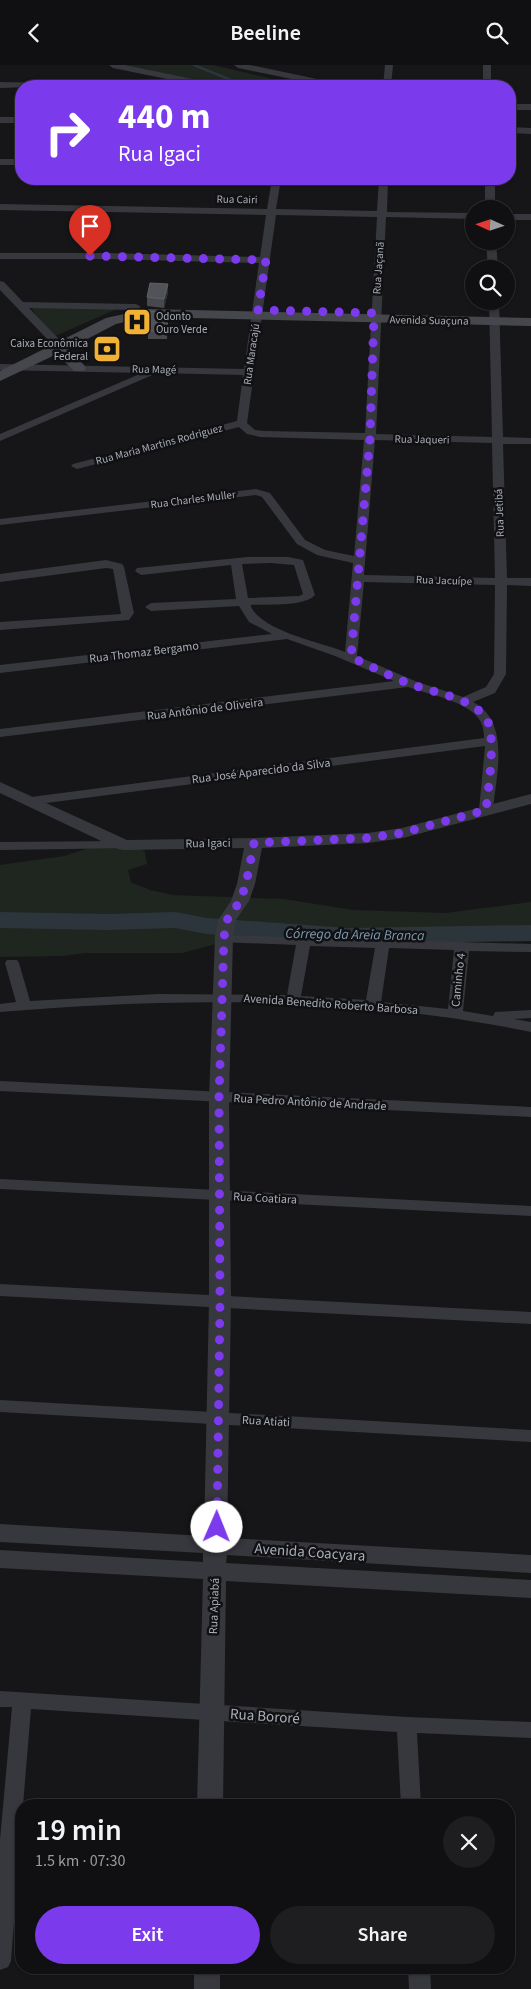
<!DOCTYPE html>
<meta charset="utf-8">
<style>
:root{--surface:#101012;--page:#1e1e20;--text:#f1f3f6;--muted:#9c9d9f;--line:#303032;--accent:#7c3aed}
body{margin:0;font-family:"Source Sans 3",sans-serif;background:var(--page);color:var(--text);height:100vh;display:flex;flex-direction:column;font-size:19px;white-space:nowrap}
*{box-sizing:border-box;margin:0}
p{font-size:16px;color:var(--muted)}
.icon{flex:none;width:28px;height:28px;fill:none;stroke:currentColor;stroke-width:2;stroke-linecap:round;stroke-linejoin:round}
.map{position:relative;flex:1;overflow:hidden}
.sheet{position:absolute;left:15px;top:1734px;width:500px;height:175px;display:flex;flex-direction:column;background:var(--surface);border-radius:20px;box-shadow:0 1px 4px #0004,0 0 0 1px var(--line)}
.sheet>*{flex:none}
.hud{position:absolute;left:15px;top:15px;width:501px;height:105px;border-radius:20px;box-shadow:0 1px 4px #0004,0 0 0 1px var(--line);background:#7c3aed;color:#fff;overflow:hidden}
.needle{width:32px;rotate:273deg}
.controls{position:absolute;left:465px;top:135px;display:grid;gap:10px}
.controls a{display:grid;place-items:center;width:50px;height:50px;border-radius:50%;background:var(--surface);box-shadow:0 1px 4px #0004,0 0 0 1px var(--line);font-size:25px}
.pin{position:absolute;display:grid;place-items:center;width:42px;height:42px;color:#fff;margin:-51px -21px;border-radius:50% 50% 50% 0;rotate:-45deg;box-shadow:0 0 5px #0007}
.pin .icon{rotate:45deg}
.me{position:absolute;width:55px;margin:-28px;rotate:1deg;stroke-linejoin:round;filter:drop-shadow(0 0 4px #0008)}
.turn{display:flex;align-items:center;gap:18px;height:105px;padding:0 20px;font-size:22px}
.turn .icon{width:65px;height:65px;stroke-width:2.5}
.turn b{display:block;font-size:35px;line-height:42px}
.round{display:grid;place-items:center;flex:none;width:52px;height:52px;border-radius:26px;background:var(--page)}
.head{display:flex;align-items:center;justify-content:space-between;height:85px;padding:0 20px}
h1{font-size:30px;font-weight:600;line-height:38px}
.primary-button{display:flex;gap:10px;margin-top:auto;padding:10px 20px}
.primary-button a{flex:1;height:58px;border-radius:30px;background:var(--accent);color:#fff;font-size:20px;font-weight:600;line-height:58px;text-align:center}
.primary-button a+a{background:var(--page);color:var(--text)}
header{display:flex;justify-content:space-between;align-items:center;height:65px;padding:0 20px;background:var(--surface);font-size:22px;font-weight:600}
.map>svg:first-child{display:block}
.green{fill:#1e261f}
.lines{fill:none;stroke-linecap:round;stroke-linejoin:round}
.stream{stroke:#2c353c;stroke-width:2.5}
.river{fill:#2c353c;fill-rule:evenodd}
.minor{fill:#37383d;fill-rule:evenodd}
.tertiary{fill:#37383d;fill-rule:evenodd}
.secondary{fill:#45474d;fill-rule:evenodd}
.wall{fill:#47494d}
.shaded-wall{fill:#2f3033}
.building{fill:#525359;stroke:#5f6168}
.route{stroke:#7c3aed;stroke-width:9;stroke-dasharray:0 16.2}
.labels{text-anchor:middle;stroke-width:5;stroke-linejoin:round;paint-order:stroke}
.far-street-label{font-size:11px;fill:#a8adb8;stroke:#111113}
.far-poi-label{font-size:11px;fill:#a8adb8;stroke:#111113;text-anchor:start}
.street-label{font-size:12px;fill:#a8adb8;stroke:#111113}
.water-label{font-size:14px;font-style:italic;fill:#7f9bb3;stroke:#111113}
.near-street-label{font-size:15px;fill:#a8adb8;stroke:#111113}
</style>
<header><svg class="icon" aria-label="back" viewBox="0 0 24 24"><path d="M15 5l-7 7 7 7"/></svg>Beeline<svg class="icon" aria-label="search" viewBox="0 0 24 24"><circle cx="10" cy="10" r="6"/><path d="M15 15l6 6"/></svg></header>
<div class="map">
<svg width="531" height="1924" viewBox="0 0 531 1924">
<rect width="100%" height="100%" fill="#161618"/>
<path class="green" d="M123 0H213L269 13 273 16C248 34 154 7 123 0Z
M31 242 119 243 55 271 36 250Z
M133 777 145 787 147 799 128 805 131 817 150 825 173 830 284 834 353 845 445 848 531 837V870L367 873 250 870 182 888H86L61 891 0 892V800L64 791 89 783Z"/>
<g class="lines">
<path class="stream" d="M194 0 236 17 262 21"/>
<path class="river" d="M0 847 108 849 175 847 207 853 348 863 531 860V876L348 879 207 869 175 863 108 865 0 863Z"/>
<path class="minor" d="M109 0H125L212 18 216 21H201L113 3Z
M234 0H250L336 18 340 21H325L238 3Z
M385 0H393L391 21H383Z
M483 0H491V21H483Z
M0 17 57 18 61 21 0 23Z
M510 39H531V45H510Z
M0 52H21V58H0Z
M510 62 531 63V69L510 68Z
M0 94H21V100H0Z
M272 114H281L276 144 377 146 379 114H388L387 147 474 148V154L386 152 376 369 492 372 489 236H499L503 372 531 373V379H503L507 513H531V521L507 520 506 609 495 628 473 637C511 657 496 710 493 745L486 749 479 745 485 681 31 740 26 739 24 736 31 732 484 673C484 667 483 660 479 654 467 636 427 629 408 622L0 672V664L394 616 335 591 287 574 0 608V600L272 569 249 557 239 541 151 546 145 542 151 538 236 534 231 500 141 510 135 506 137 503 248 492H288L303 495 315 530C304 542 267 539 251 540V542C264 567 320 577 345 587L353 498 317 490 297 479 262 432 256 430 0 460V454L256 424 270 428 305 475 325 485 354 491 364 375 260 372 247 369 239 362 77 404 71 401 73 399 237 356 243 310 157 308 0 376V369L142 308 0 305V299L244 304 259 198 106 194H0V188H106L260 192 266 150 0 145V139L267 144ZM276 150 377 152 365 368 264 366 255 365 247 358ZM375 375 492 378 495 513 364 510ZM271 498 294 500 303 529 299 531 248 533 242 499ZM364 517 495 520 494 609 486 622 463 632 415 616 357 591Z
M485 114H495V144H485Z
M506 149H531V155H506Z
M486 176H496L498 204H488Z
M0 216 4 217 23 237 136 239 141 242 136 245 29 243 58 273 59 275 54 278 50 277 0 225Z
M106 495 122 499 124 502 134 548 129 555 0 565V557L121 549 113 504 106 503 0 517V509Z
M124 776 131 780 129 783 0 785V777Z
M224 870 531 879V887L469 886 463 946 493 951 495 947 531 945V953L514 954 531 957V967C357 931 177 932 0 947V939L16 937 5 898 7 895H17L19 898 30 936 158 929 287 930 296 880 219 877 217 874 219 871ZM310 881 375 883 366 935 301 931ZM389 883 454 885 448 944 381 937Z
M0 1016 531 1042V1052L0 1026Z
M0 1114 531 1141V1151L0 1124Z
M0 1219 531 1247V1259L0 1231Z
M0 1335 531 1365V1377L0 1347Z
M0 1626 407 1652 531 1657V1673L417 1668 421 1740H401L397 1667 31 1644 23 1740H21V1766L11 1896 8 1902 0 1905V1775L12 1642H0Z
M408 1902H430L431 1924H409Z"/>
<path class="tertiary" d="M0 717 127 775 254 773 368 768 402 763 531 729V739L403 773 368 778 262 783 255 819 249 836 236 855 233 872 229 1033 231 1236 227 1473 531 1490V1508L227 1490 226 1498 531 1515V1533L226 1516 223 1740H197L203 1514 0 1503V1485L203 1497V1488L0 1477V1459L204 1471 209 1236V1033L215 872 218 855 231 836 237 819 244 783 124 785 118 784 0 728Z
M194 1902H220V1924H194Z"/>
<path class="secondary" d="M147 244 531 253V261L147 252 116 259 68 284 84 300 86 303 84 306H74L57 289 0 316V306L106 253Z"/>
</g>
<path class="wall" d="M168 219V227L164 243 147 241V232Z
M168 248V257L167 274H148V266Z"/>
<path class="shaded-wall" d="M168 219V227L164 243V234Z"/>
<path class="building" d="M150 218 168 219 164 234 147 232Z
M150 246 168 248 167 266H148Z"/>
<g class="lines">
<path class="route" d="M90 191 266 195 258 245 374 248 370 373 351 592C370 601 390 611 410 619 432 627 472 633 486 653 497 670 488 725 486 745L402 768 368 773 254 778 246 819 240 836 227 855 224 872 219 1033 220 1236 217 1462"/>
</g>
<defs>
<symbol id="hospital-square" viewBox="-11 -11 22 22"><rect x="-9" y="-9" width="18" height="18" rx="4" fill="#f2b134" stroke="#111113"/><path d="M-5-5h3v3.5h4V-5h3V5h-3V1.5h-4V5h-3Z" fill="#111"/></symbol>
<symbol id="bank-square" viewBox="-11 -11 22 22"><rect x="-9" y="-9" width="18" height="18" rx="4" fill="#f2b134" stroke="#111113"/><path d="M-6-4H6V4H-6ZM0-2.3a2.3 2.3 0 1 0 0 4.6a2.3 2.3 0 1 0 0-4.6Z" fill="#111"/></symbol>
</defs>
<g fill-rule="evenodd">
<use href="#hospital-square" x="121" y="241" width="32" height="32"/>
<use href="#bank-square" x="91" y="268" width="32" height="32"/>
</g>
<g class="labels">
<g class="far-street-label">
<text transform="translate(237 134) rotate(1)" y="4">Rua Cairi</text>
<text transform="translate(378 203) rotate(-86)" y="4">Rua Jaçanã</text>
<text transform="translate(429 255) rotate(1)" y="4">Avenida Suaçuna</text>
<text transform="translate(251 289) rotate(-82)" y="4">Rua Maracajú</text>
<text transform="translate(154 304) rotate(1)" y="4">Rua Magé</text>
<text transform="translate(422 374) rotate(1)" y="4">Rua Jaqueri</text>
<text transform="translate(159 379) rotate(-15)" y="4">Rua Maria Martins Rodriguez</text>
<text transform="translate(193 434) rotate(-7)" y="4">Rua Charles Muller</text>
<text transform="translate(499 448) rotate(-92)" y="4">Rua Jetibá</text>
<text transform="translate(444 515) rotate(2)" y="4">Rua Jacuípe</text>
</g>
<g class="far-poi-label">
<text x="156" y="255">Odonto<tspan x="156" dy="13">Ouro Verde</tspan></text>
<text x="88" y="282" text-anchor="end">Caixa Econômica<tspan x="88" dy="13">Federal</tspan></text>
</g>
<g class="street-label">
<text transform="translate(144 587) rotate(-7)" y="4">Rua Thomaz Bergamo</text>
<text transform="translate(205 644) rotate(-7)" y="4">Rua Antônio de Oliveira</text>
<text transform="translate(261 706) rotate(-7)" y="4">Rua José Aparecido da Silva</text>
<text transform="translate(208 778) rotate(-1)" y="4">Rua Igaci</text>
<text transform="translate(458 915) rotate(-84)" y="4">Caminho 4</text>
<text transform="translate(331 939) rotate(4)" y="4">Avenida Benedito Roberto Barbosa</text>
<text transform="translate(310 1037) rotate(3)" y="4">Rua Pedro Antônio de Andrade</text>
<text transform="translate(265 1133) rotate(3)" y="4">Rua Coatiara</text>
<text transform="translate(266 1356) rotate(3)" y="4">Rua Atiati</text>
<text transform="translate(214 1541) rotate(-88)" y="4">Rua Apiabá</text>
</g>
<g class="water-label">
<text transform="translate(355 869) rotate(1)" y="5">Córrego da Areia Branca</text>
</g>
<g class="near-street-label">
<text transform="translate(310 1487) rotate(4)" y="5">Avenida Coacyara</text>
<text transform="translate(265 1651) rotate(4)" y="5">Rua Bororé</text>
</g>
</g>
</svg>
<div class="controls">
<a><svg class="needle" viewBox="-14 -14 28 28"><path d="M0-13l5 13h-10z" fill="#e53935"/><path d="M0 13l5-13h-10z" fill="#9c9d9f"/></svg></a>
<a><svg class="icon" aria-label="search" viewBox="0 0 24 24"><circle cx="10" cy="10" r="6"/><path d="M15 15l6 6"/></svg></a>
</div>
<div class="pin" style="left:90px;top:191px;background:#d93025"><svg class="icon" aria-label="arrive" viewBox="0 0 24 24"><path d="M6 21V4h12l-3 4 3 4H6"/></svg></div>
<svg class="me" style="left:217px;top:1462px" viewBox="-20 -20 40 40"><circle r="19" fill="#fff"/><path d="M0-13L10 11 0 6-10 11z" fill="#7c3aed"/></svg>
<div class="hud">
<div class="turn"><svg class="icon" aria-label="right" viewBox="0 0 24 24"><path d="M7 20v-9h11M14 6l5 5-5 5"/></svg><div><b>440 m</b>Rua Igaci</div></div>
</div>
<section class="sheet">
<div class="head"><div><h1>19 min</h1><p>1.5 km · 07:30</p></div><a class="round"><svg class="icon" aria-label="close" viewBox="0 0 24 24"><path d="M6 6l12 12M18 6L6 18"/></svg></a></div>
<div class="primary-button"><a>Exit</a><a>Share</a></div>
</section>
</div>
